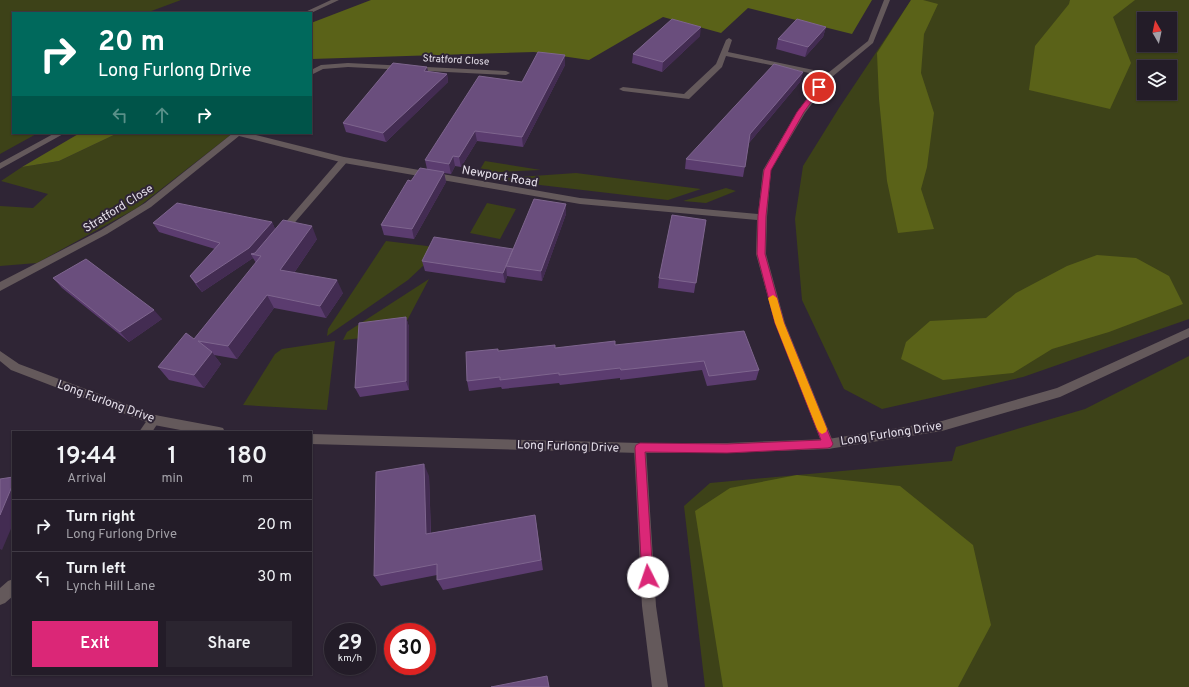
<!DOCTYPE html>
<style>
:root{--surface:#231c28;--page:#2b2530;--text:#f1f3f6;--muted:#a3a1a8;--line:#403a45;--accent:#db2777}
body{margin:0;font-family:Overpass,sans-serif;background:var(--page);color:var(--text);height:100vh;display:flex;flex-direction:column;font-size:15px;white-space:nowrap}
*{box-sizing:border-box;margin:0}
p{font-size:13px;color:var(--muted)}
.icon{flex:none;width:22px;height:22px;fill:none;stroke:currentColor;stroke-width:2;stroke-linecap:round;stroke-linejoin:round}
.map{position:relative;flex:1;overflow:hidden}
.details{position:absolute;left:12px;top:431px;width:300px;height:244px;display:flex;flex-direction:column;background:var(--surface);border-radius:0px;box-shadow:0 1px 3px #0004,0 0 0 1px var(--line)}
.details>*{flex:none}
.hud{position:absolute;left:12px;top:12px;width:300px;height:122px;border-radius:0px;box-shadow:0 1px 3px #0004,0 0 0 1px var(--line);background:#00695c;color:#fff;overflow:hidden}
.needle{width:26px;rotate:351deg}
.controls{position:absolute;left:1137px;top:12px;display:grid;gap:8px}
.controls a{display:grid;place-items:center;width:40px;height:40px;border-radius:0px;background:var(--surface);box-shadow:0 1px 3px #0004,0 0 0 1px var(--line);font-size:20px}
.speed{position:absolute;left:324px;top:623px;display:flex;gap:8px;font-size:20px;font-weight:700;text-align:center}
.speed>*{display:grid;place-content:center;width:52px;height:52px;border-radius:50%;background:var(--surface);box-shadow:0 1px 3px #0004,0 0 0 1px var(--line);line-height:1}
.speed small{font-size:10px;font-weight:400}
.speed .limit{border:6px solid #d22;background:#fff;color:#111}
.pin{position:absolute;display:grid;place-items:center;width:34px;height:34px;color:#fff;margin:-17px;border:2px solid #fff;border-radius:50%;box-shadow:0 1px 4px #0007}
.me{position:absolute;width:44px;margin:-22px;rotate:356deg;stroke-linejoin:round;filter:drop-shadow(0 0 3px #0008)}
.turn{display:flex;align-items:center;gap:14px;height:84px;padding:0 20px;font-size:18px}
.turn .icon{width:52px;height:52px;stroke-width:2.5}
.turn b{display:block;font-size:28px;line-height:34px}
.lanes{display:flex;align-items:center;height:38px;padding:0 20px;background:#0003;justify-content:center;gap:20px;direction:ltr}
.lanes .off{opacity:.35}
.eta{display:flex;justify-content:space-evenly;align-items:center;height:68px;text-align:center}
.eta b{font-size:24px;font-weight:600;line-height:28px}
.cta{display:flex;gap:8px;margin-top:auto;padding:8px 20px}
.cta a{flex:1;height:46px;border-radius:0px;background:var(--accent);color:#fff;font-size:16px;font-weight:600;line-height:46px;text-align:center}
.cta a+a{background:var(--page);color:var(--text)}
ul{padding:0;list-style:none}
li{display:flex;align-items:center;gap:12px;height:52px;padding:0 20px;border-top:1px solid var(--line)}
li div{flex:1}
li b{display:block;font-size:15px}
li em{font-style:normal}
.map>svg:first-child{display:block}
.green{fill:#3d4218;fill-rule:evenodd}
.forest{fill:#5a6218}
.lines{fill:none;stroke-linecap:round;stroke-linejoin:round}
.service{fill:#64595b;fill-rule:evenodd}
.minor{fill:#64595b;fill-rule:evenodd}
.tertiary{fill:#64595b;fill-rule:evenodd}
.wall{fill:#5b3c6f}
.shaded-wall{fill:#432c52}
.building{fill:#6a4e7d;stroke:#7e658e}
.route{fill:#db2777;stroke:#8e194d}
.slow{fill:#f59e0b}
.labels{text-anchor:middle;stroke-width:4;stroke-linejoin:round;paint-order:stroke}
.far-street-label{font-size:10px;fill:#e6e0eb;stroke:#2f2535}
.street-label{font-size:12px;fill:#e6e0eb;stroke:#2f2535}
</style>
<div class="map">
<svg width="1189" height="687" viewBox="0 0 1189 687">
<rect width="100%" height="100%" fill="#2f2535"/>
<path class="green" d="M0 0H181L146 13H13V133H38L0 154Z
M911 0H1189V319L1023 377 882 409 844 389 802 300 795 219 803 166 839 108ZM1144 19H1170V45H1144ZM1144 67H1170V93H1144Z
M118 133H233L137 208 37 263 0 266V206L33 208 48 194 1 181 22 167 59 161Z
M485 161 541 170 478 173Z
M576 173 701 189 668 200 488 179Z
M726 188 736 191 706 203 683 201Z
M487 203 516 209 500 239 470 233Z
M386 241 435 247 439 251 408 280 327 336 328 329Z
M429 279 400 334 343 340 347 332Z
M335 341 327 410 243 405 275 354 282 349Z
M1189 356V687H705L684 506 710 483 952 461 956 447 1085 409Z"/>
<path class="forest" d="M371 0H872L852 34 748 8 721 33 663 17 589 60 534 52 311 59V23Z
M911 0H923L938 4 924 34 921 73 934 113 927 167 921 189 934 229 898 233 887 181 879 99 877 53Z
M1070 0H1135L1113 17 1131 63 1110 109 1029 90 1035 46 1069 4Z
M80 133H118L59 161 22 167Z
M1097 255 1136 258 1169 276 1183 304 1109 332 1052 349 1013 373 943 380 901 359 906 342 930 321 986 318 1016 293 1067 266Z
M797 475 900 486 973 545 991 625 958 687H723L695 511 730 488Z"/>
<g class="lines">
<path class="service" d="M344 157 348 160 347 162 284 235H278L276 233 278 231 341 158Z"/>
<path class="minor" d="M884 0H890L873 43 832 77 805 113 771 170 767 217 766 254 785 323 834 444 832 448 828 449 824 448 822 444 775 323 756 254 757 220 580 204 344 163 239 136 151 207 107 234 0 291V282L101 230 145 203 233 133H248L344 157 580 198 758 214 763 170 797 112 824 76 726 56 722 67 689 99 623 91 619 89 623 87 684 94 716 64 726 40 729 38 732 40 728 52 828 73 868 41Z
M348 63 506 71 510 73 506 75 348 67 323 69 311 75V70L321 65Z
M154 415 158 416 160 420 152 432H139L150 416Z
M640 443 644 444 646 448 656 606 668 687H652L642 606 634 448 636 444Z
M13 579V596L5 603 0 605V588L8 581Z"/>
<path class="tertiary" d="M331 0H339L311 13H303Z
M55 133H65L0 169V163Z
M1189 328V337L1060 397 942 431 828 449 727 453H640L311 444V434L640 443H727L828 439 942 421 1057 388Z
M0 351 19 364 155 415 219 427 223 428 225 432H191L154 425 11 370 0 361Z"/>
</g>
<path class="wall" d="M826 27 823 37 805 57 776 49 778 39Z
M700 36 662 72 632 63 633 54Z
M565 55V65L523 147 477 141 461 167 455 166 451 174 444 173 446 182 414 239 384 235 381 225 411 181 427 169 425 160 522 82Z
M428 71 447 74 448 82 386 142 346 132 343 123Z
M803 72 800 82 749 143 743 177 685 169 686 159Z
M566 204V214L542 281 507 276 505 283 425 271 422 261 513 249Z
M706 220 694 293 658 288 659 278Z
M272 222 275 229 317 239 294 273 343 293 326 318 274 308 237 359 214 355 221 364 204 388 169 380 158 367 194 339 256 263 253 258 202 292 196 285 190 276 215 249 159 232 153 223Z
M53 278 162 319 129 342 62 288Z
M406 317 409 327V390L360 397 355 388Z
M615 345 759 370 756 380 707 386 702 370 620 380V378L560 385 559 383 502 389 501 387 469 391 467 381 555 348Z
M429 476 431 533 535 515 543 570 443 590 437 580V575L381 586 374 576Z"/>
<path class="shaded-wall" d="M701 27 700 36 662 72 663 62Z
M826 27 823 37 805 57 808 47Z
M565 55V65L523 147 522 137Z
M427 67 429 75 424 71Z
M803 72 800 82 748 144 750 134Z
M447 74 448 82 386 142 383 133Z
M475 131 477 141 461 167 459 157Z
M453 156 455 166 451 174 449 164Z
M444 172 446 182 414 239 412 229Z
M566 204V214L542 281 541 271Z
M272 222 276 231 256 255 251 254 253 258 202 292 196 283Z
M312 226 317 239 287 283 280 270Z
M506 266 507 276 505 283 503 273Z
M337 280 343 293 326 318 320 306Z
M267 295 274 308 237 359 228 346Z
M154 310 162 319 129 342 120 332Z
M406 317 409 327V390L406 381Z
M212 352 221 364 204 388 194 375Z
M424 464 429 476 431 545 426 534Z
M13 484V524L2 550 0 549V515Z"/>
<path class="building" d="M672 19 701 27 663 62 633 54Z
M797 19 826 27 808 47 778 39Z
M538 52 565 55 522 137 475 131 459 157 453 156 449 164 425 160 479 76 522 82Z
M393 63 427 67 424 71 447 74 383 133 343 123Z
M774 64 803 72 750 134 745 167 686 159Z
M420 168 444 172 412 229 381 225 408 180 411 181Z
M534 199 566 204 541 271 506 266Z
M177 203 272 222 249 248 196 283 190 276 220 243 153 223Z
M672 215 706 220 696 283 659 278Z
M283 220 312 226 280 270 337 280 320 306 267 295 228 346 198 341 212 352 194 375 158 367 186 333 194 339 261 256 251 254 255 253Z
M434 237 513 249 503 273 422 261Z
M86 259 154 310 120 332 53 278Z
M406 317V381L355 388 359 323Z
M744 331 759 370 709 376 704 361 621 370 620 368 559 375V373L500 380V377L467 381 466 352 498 349V351L555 345V348L615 341V345Z
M424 464 426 534 535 515 541 560 437 580V564L374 576 376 472Z
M13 477V484L0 515V479Z
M547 676 549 687H491Z"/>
<path class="route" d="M817 86 822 87 804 112 771 170 766 216 765 254 784 323 833 444 831 447 828 448 727 453 645 452 653 577 652 581 648 582 643 581 642 577 635 448 636 445 640 443 727 444 821 440 775 323 757 254 758 216 764 170 797 112Z"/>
<path class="slow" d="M773 295 777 298 784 323 827 429 826 432 822 434 819 432 817 429 775 323 768 298Z"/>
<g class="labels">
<g class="far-street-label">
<text transform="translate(456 59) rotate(3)" y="4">Stratford Close</text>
</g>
<g class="street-label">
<text transform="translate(500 176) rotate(10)" y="4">Newport Road</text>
<text transform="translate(118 208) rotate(-32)" y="4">Stratford Close</text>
<text transform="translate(106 401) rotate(20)" y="4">Long Furlong Drive</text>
<text transform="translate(891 433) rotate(-9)" y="4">Long Furlong Drive</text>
<text transform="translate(568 446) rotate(2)" y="4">Long Furlong Drive</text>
</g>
</g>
</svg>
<div class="controls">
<a><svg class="needle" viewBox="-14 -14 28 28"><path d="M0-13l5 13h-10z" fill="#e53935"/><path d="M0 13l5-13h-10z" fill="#a3a1a8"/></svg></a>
<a><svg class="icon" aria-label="layers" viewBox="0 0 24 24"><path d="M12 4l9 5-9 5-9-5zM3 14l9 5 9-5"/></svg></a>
</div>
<div class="speed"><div>29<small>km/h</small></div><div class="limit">30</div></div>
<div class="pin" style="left:819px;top:87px;background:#d93025"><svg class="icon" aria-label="arrive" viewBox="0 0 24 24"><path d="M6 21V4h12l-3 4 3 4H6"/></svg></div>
<svg class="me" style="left:648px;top:577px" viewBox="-20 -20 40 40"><circle r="19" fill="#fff"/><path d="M0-13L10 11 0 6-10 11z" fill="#db2777"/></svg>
<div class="hud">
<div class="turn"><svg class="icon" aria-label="right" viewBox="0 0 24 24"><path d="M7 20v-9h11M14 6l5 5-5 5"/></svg><div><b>20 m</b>Long Furlong Drive</div></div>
<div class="lanes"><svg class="icon off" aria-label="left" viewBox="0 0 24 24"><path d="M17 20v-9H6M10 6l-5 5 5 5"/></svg><svg class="icon off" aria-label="ahead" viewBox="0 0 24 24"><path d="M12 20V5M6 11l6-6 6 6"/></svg><svg class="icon" aria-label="right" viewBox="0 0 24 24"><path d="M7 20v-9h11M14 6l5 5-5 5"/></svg></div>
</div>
<section class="details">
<div class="eta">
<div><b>19:44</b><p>Arrival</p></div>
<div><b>1</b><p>min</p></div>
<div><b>180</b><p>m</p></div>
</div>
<ul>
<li><svg class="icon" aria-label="right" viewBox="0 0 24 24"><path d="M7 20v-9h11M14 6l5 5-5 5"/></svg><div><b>Turn right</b><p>Long Furlong Drive</p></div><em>20 m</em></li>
<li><svg class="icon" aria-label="left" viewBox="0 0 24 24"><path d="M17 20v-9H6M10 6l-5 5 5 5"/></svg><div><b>Turn left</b><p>Lynch Hill Lane</p></div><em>30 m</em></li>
</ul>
<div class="cta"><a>Exit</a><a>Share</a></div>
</section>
</div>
